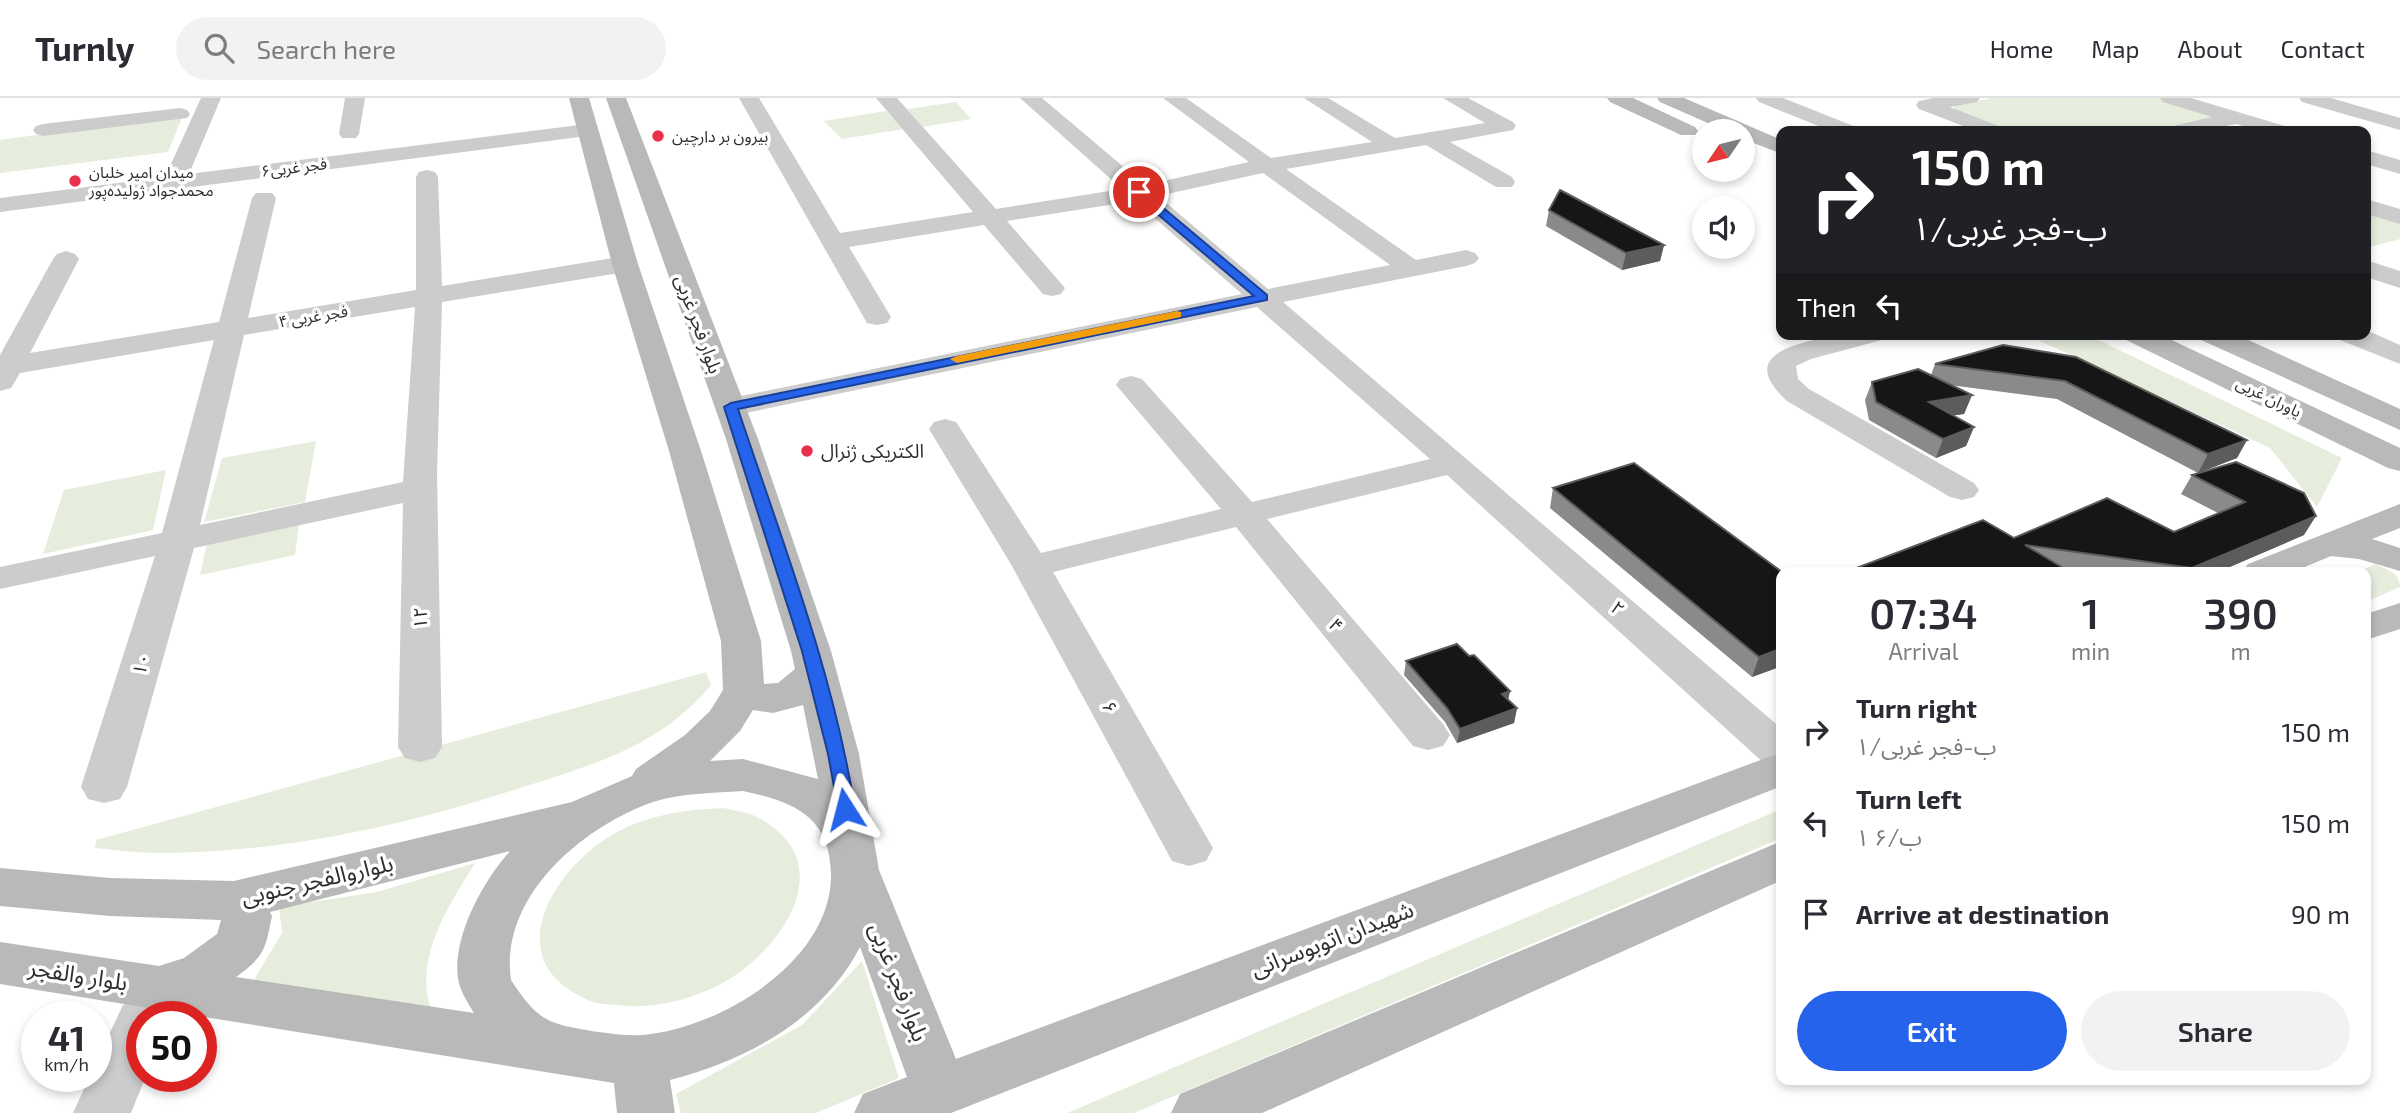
<!DOCTYPE html>
<meta charset="utf-8">
<style>
:root{--surface:#fff;--page:#f2f2f3;--text:#2b2b33;--muted:#7c7c81;--line:#e1e1e2;--accent:#2563eb}
body{margin:0;font-family:"Exo 2","Noto Sans Arabic",sans-serif;background:var(--page);color:var(--text);height:100vh;display:flex;flex-direction:column;font-size:26px;white-space:nowrap}
*{box-sizing:border-box;margin:0}
p{font-size:23px;color:var(--muted)}
.icon{flex:none;width:38px;height:38px;fill:none;stroke:currentColor;stroke-width:2;stroke-linecap:round;stroke-linejoin:round}
.map{position:relative;flex:1;overflow:hidden}
.sheet{position:absolute;left:1776px;top:469px;width:595px;height:518px;display:flex;flex-direction:column;background:var(--surface);border-radius:14px;box-shadow:0 4px 10px #0003}
.sheet>*{flex:none}
.hud{position:absolute;left:1776px;top:28px;width:595px;height:214px;border-radius:14px;box-shadow:0 4px 10px #0003;background:#202124;color:#fff;overflow:hidden}
.needle{width:46px;rotate:235deg}
.buttons{position:absolute;left:1692px;top:21px;display:grid;gap:14px}
.buttons a{display:grid;place-items:center;width:63px;height:63px;border-radius:50%;background:var(--surface);box-shadow:0 4px 10px #0003;font-size:35px}
.speed{position:absolute;left:21px;top:903px;display:flex;gap:14px;font-size:35px;font-weight:700;text-align:center}
.speed>*{display:grid;place-content:center;width:91px;height:91px;border-radius:50%;background:var(--surface);box-shadow:0 4px 10px #0003;line-height:1}
.speed small{font-size:18px;font-weight:400}
.speed .limit{border:10px solid #d22;background:#fff;color:#111}
.pin{position:absolute;display:grid;place-items:center;width:60px;height:60px;color:#fff;margin:-30px;border:4px solid #fff;border-radius:50%;box-shadow:0 2px 7px #0007}
.me{position:absolute;width:77px;margin:-38px;rotate:351deg;stroke-linejoin:round;filter:drop-shadow(0 0 5px #0008)}
.turn{display:flex;align-items:center;gap:24px;height:147px;padding:0 21px;font-size:32px}
.turn .icon{width:91px;height:91px;stroke-width:2.5}
.turn b{display:block;font-size:49px;line-height:60px}
.then{display:flex;align-items:center;height:66px;padding:0 21px;background:#0003;gap:14px;font-size:26px}
.eta{display:flex;justify-content:space-evenly;align-items:center;height:119px;text-align:center}
.eta b{font-size:42px;font-weight:600;line-height:49px}
.primary-button{display:flex;gap:14px;margin-top:auto;padding:14px 21px}
.primary-button a{flex:1;height:80px;border-radius:42px;background:var(--accent);color:#fff;font-size:28px;font-weight:600;line-height:80px;text-align:center}
.primary-button a+a{background:var(--page);color:var(--text)}
ul{padding:0;list-style:none}
li{display:flex;align-items:center;gap:21px;height:91px;padding:0 21px}
li div{flex:1}
li b{display:block;font-size:26px}
li em{font-style:normal}
header{display:flex;align-items:center;gap:42px;box-sizing:border-box;height:98px;padding:0 35px;background:var(--surface);border-bottom:2px solid var(--line)}
header strong{font-size:33px}
nav{display:flex;gap:38px;margin-inline-start:auto;font-size:24px}
.search{width:490px;height:63px;background:var(--page);display:flex;align-items:center;gap:18px;box-sizing:border-box;padding:0 24px;border-radius:38px;color:var(--muted);font-size:26px}
.map>svg:first-child{display:block}
.green{fill:#e6eddd}
.lines{fill:none;stroke-linecap:round;stroke-linejoin:round}
.minor{fill:#ccc;fill-rule:evenodd}
.secondary{fill:#b9b9b9;fill-rule:evenodd}
.wall{fill:#8a8a8a}
.shaded-wall{fill:#5c5c5c}
.building{fill:#161616;stroke:#5c5c5c;stroke-width:2}
.route{fill:#2563eb;stroke:#184099;stroke-width:2}
.slow{fill:#f59e0b}
.poi-dot{fill:#e8304a;stroke:#fff;stroke-width:2.5}
.labels{text-anchor:middle;stroke-width:7;stroke-linejoin:round;paint-order:stroke}
.far-poi-label{font-size:16px;fill:#2f2f2f;stroke:#fff;text-anchor:start}
.far-street-label{font-size:16px;fill:#2f2f2f;stroke:#fff}
.street-label{font-size:19px;fill:#2f2f2f;stroke:#fff}
.poi-label{font-size:19px;fill:#2f2f2f;stroke:#fff;text-anchor:start}
.near-street-label{font-size:23px;fill:#2f2f2f;stroke:#fff}
</style>
<header>
<strong>Turnly</strong>
<div class="search"><svg class="icon" aria-label="search" viewBox="0 0 24 24"><circle cx="10" cy="10" r="6"/><path d="M15 15l6 6"/></svg>Search here</div>
<nav><a>Home</a><a>Map</a><a>About</a><a>Contact</a></nav>
</header>
<div class="map">
<svg width="2400" height="1015" viewBox="0 0 2400 1015">
<rect width="100%" height="100%" fill="#fff"/>
<path class="green" d="M1992 0H2161L2223 18 2148 33H2010L1959 16 1953 8Z
M956 4 971 21 923 29 907 11Z
M886 13 904 31 842 41 824 23Z
M183 17 168 54 0 75V42Z
M2366 115 2400 125V141L2366 150Z
M2025 236H2086L2342 360 2317 409 2270 350Z
M316 343 305 404 204 424 222 360Z
M166 372 153 432 43 456 64 392Z
M299 426 295 457 200 477 207 445Z
M2375 466C2387 472 2400 474 2400 489L2366 504V474H2358Z
M706 574 711 587C660 648 596 666 523 689 406 727 283 755 159 755 138 755 116 752 95 750L96 742Z
M724 710C735 713 749 714 759 720 840 764 785 847 728 882 696 901 653 912 616 907 608 906 598 906 590 903 500 866 547 779 607 740 643 717 682 712 724 710Z
M1781 711V740L1134 1015H1067Z
M475 765C451 804 421 848 427 896 429 909 438 924 442 937L251 887 282 835 279 809 377 794Z
M862 863 899 980 816 1015H681L676 996 802 927Z"/>
<g class="lines">
<path class="minor" d="M201 0H221L189 76 587 26 594 28 597 32 594 36 587 38 0 114V100L165 79Z
M345 0H365L359 36 356 40H342L339 36Z
M739 0H759L840 135 973 114 876 0H897L996 111 1122 91 1020 0H1042L1145 87 1249 64 1163 0H1186L1271 60 1372 44 1304 0H1328L1395 40 1485 25 1443 0H1468L1513 24 1516 28 1513 32 1450 44 1512 79 1515 84 1512 89H1496L1426 47 1286 71 1416 162 1466 152 1475 155 1479 160 1475 165 1466 168 1283 204 1782 631V671L1766 667 1447 377 1267 421 1443 626 1450 637 1443 648 1428 652 1413 648 1236 429 1053 474 1213 750 1206 763 1189 768 1172 763 1012 468 929 331 934 324 945 321 956 324 1041 455 1221 411 1116 287 1120 281 1131 278 1142 281 1252 404 1430 361 1257 209 731 318 720 316 715 309 720 302 731 300 1242 196 1135 103 1007 123 1065 190 1061 196 1052 198 1043 196 984 127 849 149 891 219 887 225 877 227 867 225ZM1263 75 1390 167 1268 191 1158 98Z
M1756 0H1783L1856 29 1859 33H1831L1759 4Z
M1933 0H1980L1977 4 1950 9 2001 29 2004 33H1976L1919 11 1916 7 1919 3Z
M2160 0H2191L2288 29 2291 33H2260L2236 26 2202 33H2165L2168 29 2212 19 2163 4Z
M2299 0H2331L2400 20V32L2302 4Z
M180 10 187 12 190 16 187 20 43 38 36 36 33 32 36 28 43 26Z
M2366 52 2400 62V76L2366 66Z
M427 72 435 74 438 79 442 188 625 158 634 161 638 166 634 171 625 174 442 204 437 376 442 649 435 660 420 664 405 660 398 649 403 405 194 450 127 689 120 701 104 705 88 701 81 689 155 458 0 491V469L162 435 214 242 20 275 11 290 0 293V257L53 161 57 156 66 153 75 156 79 161 30 255 219 224 252 100 256 95H272L276 100 248 220 416 192V79L419 74ZM415 209 403 384 200 427 244 237Z
M2366 101 2400 111V126L2366 116Z
M2366 162 2400 173V190L2366 179Z
M2366 232 2400 247V266L2340 242 2336 236H2366Z
M1838 236H1886L1882 242 1811 261 1796 268 1798 281 1809 291 1974 385 1979 392 1974 399 1962 402 1950 399 1787 303C1734 254 1800 246 1838 236Z
M142 900 161 907 167 919H142V978H146L131 1015H73L90 978H96V964L123 907Z"/>
<path class="secondary" d="M569 0H589L638 166 701 353 761 543 764 586 778 585 795 571 791 553 726 341 606 0H626L758 341 831 553 859 656 879 772 956 961 1782 654V688L951 1015H854L863 996 907 979 860 849C822 922 747 962 670 982L675 1015H617L614 985 0 886V844L159 868 184 860 217 836 221 822 110 818 0 808V770L110 780 234 783 572 704 632 678 636 671 685 637 710 613 723 592 721 543 669 353 612 166ZM803 607 818 681 743 661 710 663 740 633 753 612 773 615ZM743 693C793 704 829 717 831 775 833 860 727 926 651 936 633 939 615 936 598 934 549 926 539 925 511 882 499 799 582 729 653 704 681 695 714 695 743 693ZM510 753C483 783 452 839 458 881 460 893 468 905 474 915L236 879C265 858 265 852 272 818L270 814Z
M1607 0H1633L1695 29 1698 33 1695 37H1681L1610 4Z
M1657 0H1684L1782 42V56L1743 41V33H1726L1660 4Z
M2122 236H2159L2400 350V373L2388 370 2126 242Z
M2197 236H2235L2400 311V332L2201 242Z
M2400 406V430L2372 441 2400 450V473L2359 461 2331 458 2293 474H2242L2248 466Z
M2400 505V531L2366 542V516Z
M1782 743V782L1262 1015H1171L1180 996Z"/>
</g>
<path class="wall" d="M1549 112 1664 147 1660 163 1622 172 1546 128Z
M2003 247 2247 342 2237 360 2198 375 2057 301 1950 287 1972 297 1964 316 1953 317 1974 329 1966 348 1936 360 1869 322 1865 302 1872 284 1931 277 1935 266Z
M2236 364 2304 437 2218 474H1846L2014 440 2174 434 2218 415 2181 396 2192 377Z
M1553 390 1782 568 1752 579 1550 410Z
M1469 558 1510 593 1508 601 1517 610 1514 625 1457 645 1445 624 1404 577 1406 563Z"/>
<path class="shaded-wall" d="M1664 147 1660 163 1622 172 1626 155Z
M1972 297 1964 316 1922 322 1929 304Z
M1974 329 1966 348 1936 360 1943 341Z
M2247 342 2237 360 2198 375 2208 356Z
M2316 418 2304 437 2218 474H2190L2192 470Z
M1782 550V568L1752 579 1759 559Z
M1510 593 1507 607 1502 596Z
M1517 610 1514 625 1457 645 1460 631Z"/>
<path class="building" d="M1560 92 1664 147 1626 155 1549 112Z
M2003 247 2076 259 2247 342 2208 356 2065 283 1935 266Z
M1918 271 1972 297 1929 304 1974 329 1943 341 1876 304 1872 284Z
M2236 364 2304 395 2316 418 2192 470 2025 447 2070 474H1846L1983 422 2014 440 2107 400 2174 434 2245 404 2192 377Z
M1634 365 1782 474V550L1759 559 1553 390Z
M1457 546 1469 558 1474 557 1510 593 1502 596 1517 610 1460 631 1447 610 1406 563Z"/>
<path class="route" d="M1135 92H1142L1267 197V202L738 311C782 443 833 573 855 711L852 716H839L828 656 802 553 724 309 731 305 1254 198 1135 97Z"/>
<path class="slow" d="M1177 213 1181 214V219L957 265 950 261 957 258Z"/>
<g class="poi-dot">
<circle cx="658" cy="38" r="7"/>
<circle cx="75" cy="83" r="7"/>
<circle cx="807" cy="353" r="7"/>
</g>
<g class="labels">
<g class="far-poi-label">
<text x="672" y="44">بیرون بر دارچین</text>
<text x="89" y="80">میدان امیر خلبان<tspan x="89" dy="18">محمد‌جواد ژولیده‌پور</tspan></text>
</g>
<g class="far-street-label">
<text transform="translate(294 69) rotate(-7)" y="6">فجر غربی۶</text>
<text transform="translate(313 218) rotate(-9)" y="6">۴ فجر غربی</text>
<text transform="translate(2269 299) rotate(26)" y="6">یاوران غربی</text>
</g>
<g class="street-label">
<text transform="translate(699 226) rotate(70)" y="7">بلوار فجر غربی</text>
<text transform="translate(1618 510) rotate(42)" y="7">۲</text>
<text transform="translate(420 520) rotate(-90)" y="7">۱۲</text>
<text transform="translate(1336 527) rotate(50)" y="7">۴</text>
<text transform="translate(141 566) rotate(-73)" y="7">۱۰</text>
<text transform="translate(1110 609) rotate(61)" y="7">۶</text>
</g>
<g class="poi-label">
<text x="821" y="360">الکتریکی ژنرال</text>
</g>
<g class="near-street-label">
<text transform="translate(317 782) rotate(-13)" y="8">بلواروالفجر جنوبی</text>
<text transform="translate(1332 841) rotate(-21)" y="8">شهیدان اتوبوسرانی</text>
<text transform="translate(78 877) rotate(9)" y="8">بلوار والفجر</text>
<text transform="translate(899 884) rotate(69)" y="8">بلوار فجر غربی</text>
</g>
</g>
</svg>
<div class="buttons">
<a><svg class="needle" viewBox="-14 -14 28 28"><path d="M0-13l5 13h-10z" fill="#e53935"/><path d="M0 13l5-13h-10z" fill="#7c7c81"/></svg></a>
<a><svg class="icon" aria-label="sound" viewBox="0 0 24 24"><path d="M4 9h4l5-4v14l-5-4H4zM17 9q2 3 0 6"/></svg></a>
</div>
<div class="speed"><div>41<small>km/h</small></div><div class="limit">50</div></div>
<div class="pin" style="left:1139px;top:94px;background:#d93025"><svg class="icon" aria-label="arrive" viewBox="0 0 24 24"><path d="M6 21V4h12l-3 4 3 4H6"/></svg></div>
<svg class="me" style="left:845px;top:711px" viewBox="-20 -20 40 40"><path d="M0-17L14 15 0 8-14 15z" fill="#2563eb" stroke="#fff" stroke-width="4"/></svg>
<div class="hud">
<div class="turn"><svg class="icon" aria-label="right" viewBox="0 0 24 24"><path d="M7 20v-9h11M14 6l5 5-5 5"/></svg><div><b>150 m</b>۱/ب-فجر غربی</div></div>
<div class="then">Then<svg class="icon" aria-label="left" viewBox="0 0 24 24"><path d="M17 20v-9H6M10 6l-5 5 5 5"/></svg></div>
</div>
<section class="sheet">
<div class="eta">
<div><b>07:34</b><p>Arrival</p></div>
<div><b>1</b><p>min</p></div>
<div><b>390</b><p>m</p></div>
</div>
<ul>
<li><svg class="icon" aria-label="right" viewBox="0 0 24 24"><path d="M7 20v-9h11M14 6l5 5-5 5"/></svg><div><b>Turn right</b><p>۱/ب-فجر غربی</p></div><em>150 m</em></li>
<li><svg class="icon" aria-label="left" viewBox="0 0 24 24"><path d="M17 20v-9H6M10 6l-5 5 5 5"/></svg><div><b>Turn left</b><p>۱ ب/۶</p></div><em>150 m</em></li>
<li><svg class="icon" aria-label="arrive" viewBox="0 0 24 24"><path d="M6 21V4h12l-3 4 3 4H6"/></svg><div><b>Arrive at destination</b></div><em>90 m</em></li>
</ul>
<div class="primary-button"><a>Exit</a><a>Share</a></div>
</section>
</div>
